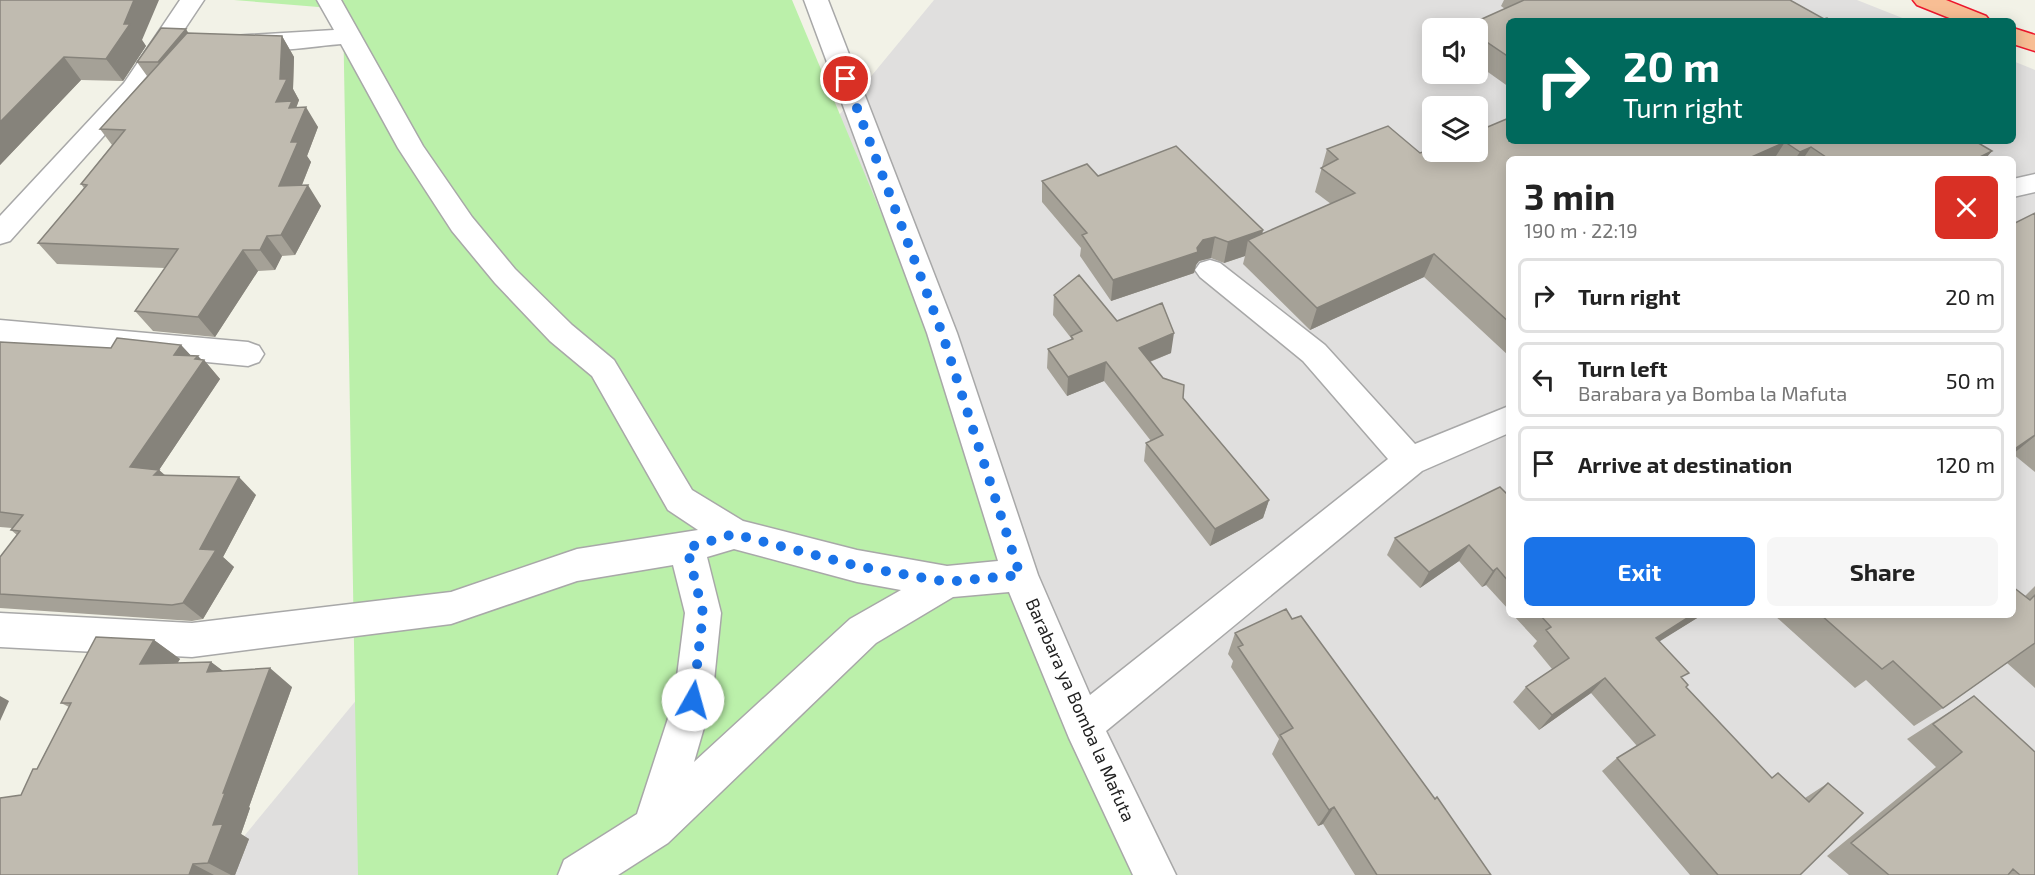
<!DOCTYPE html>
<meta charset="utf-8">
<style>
:root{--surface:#fff;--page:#f6f6f6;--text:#222;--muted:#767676;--line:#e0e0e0;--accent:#1a73e8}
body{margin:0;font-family:"Exo 2",sans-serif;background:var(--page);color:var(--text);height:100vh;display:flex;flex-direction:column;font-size:22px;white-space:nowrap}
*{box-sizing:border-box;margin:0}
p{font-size:20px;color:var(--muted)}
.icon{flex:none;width:33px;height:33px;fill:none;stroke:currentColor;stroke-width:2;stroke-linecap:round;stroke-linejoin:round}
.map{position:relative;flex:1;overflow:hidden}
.details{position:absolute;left:1506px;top:156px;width:510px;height:462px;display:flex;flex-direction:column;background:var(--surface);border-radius:9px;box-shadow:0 3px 15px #0003}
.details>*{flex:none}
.guide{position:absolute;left:1506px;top:18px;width:510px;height:126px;border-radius:9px;box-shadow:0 3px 15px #0003;background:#00695c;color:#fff;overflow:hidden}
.buttons{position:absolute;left:1422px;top:18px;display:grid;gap:12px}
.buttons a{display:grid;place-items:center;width:66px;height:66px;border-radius:9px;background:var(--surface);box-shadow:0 3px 15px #0003;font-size:30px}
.pin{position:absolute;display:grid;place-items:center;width:51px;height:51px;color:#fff;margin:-26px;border:3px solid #fff;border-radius:50%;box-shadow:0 2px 6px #0007}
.me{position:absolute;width:66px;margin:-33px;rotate:7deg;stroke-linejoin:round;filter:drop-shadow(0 0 4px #0008)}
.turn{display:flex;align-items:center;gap:21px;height:126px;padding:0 18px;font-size:27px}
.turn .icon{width:78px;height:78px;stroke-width:2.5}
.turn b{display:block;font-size:42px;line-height:51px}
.round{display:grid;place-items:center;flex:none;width:63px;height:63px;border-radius:9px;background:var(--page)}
.overview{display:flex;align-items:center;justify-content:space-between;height:102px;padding:0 18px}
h1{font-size:36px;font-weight:700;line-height:45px}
.primary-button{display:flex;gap:12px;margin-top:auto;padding:12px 18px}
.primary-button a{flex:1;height:69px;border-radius:9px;background:var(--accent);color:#fff;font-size:24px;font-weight:700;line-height:69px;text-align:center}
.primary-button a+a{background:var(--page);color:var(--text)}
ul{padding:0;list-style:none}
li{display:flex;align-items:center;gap:18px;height:75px;margin:0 12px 9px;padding:0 6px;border:3px solid var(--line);border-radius:9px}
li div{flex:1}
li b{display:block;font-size:22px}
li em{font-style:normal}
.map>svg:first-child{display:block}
.residential{fill:#e0dfde;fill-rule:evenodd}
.grass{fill:#bbf0aa}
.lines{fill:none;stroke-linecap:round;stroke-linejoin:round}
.minor-casing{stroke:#a8a8a8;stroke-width:3}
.trunk-casing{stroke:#ed182d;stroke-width:3}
.minor{fill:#fff;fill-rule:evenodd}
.trunk{fill:#f8be94;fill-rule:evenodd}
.wall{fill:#a5a197}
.shaded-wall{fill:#86837b}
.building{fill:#c0bbb0;stroke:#86837b;stroke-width:1.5}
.route{stroke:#1a73e8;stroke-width:10;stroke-dasharray:0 18}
.labels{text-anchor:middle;stroke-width:5;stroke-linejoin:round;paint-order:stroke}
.street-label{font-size:18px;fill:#212121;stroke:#fff}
</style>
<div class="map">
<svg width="2035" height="875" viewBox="0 0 2035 875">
<rect width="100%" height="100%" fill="#f2f2e7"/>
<path class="residential" d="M934 0H1857L1910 21H1509V141H2013V61L2035 70V875H212ZM1432 28H1478V74H1432ZM1432 106H1478V152H1432ZM1509 159H2013V615H1509Z"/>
<path class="grass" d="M234 0H792L1158 875H358L343 9Z"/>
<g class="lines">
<defs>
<path id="minor" d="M180 0H204L142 93 10 241 0 244V216L124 83Z
M317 0H341L423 146 472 217 515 269 572 325 614 360 692 490 743 521 857 550 947 566 998 561 927 333 804 0H828L957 333 1038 575 1090 695 1388 459 1303 361 1200 277 1195 270 1200 263 1210 260 1220 263 1325 345 1415 444 1509 406V433L1422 471 1106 731 1176 875H1133L1069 738 1009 592 953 597 876 643 668 843 618 875H558L564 860 637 814 674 700 685 613 673 565 577 581 451 624 192 657 0 647V613L192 623 451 592 577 549 698 530 668 510 592 376 550 341 495 283 452 231 398 148 341 44C306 47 267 55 232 46L229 41 232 36 334 30ZM734 549 857 582 901 590 850 619 694 762 712 700 721 613 707 557Z
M2035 174V192L2013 197V179Z
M0 320 248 342 259 346 264 354 259 362 248 366 0 342Z"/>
<path id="trunk" d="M1913 0H1946L1986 16 1990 21H1957L1917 5Z
M2013 28 2035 35V51L2013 44Z"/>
</defs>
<use href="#minor" class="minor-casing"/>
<use href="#trunk" class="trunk-casing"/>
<use href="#minor" class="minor"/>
<use href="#trunk" class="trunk"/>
</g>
<path class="wall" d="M0 0 142 40 146 46 123 81 81 80 0 165Z
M1504 0H1790L1824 19 1509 21V87L1478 65V28H1463L1464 27 1505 9 1501 6Z
M188 33 282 36 294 57 293 89 299 100 296 108 318 127 307 156 311 162 302 185 321 206 295 255 282 256 275 270 258 271 215 337 153 331 135 311 165 268 57 264 38 243 84 188 81 184 112 145 100 129 147 76 137 62Z
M1478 131 1975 141 1992 151 1985 159H1509V356L1424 277 1310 330 1243 264 1245 256 1224 263 1211 258 1199 261 1196 265 1194 273 1111 301 1080 256 1081 248 1042 202V181L1098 176 1263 230 1262 234 1331 204 1315 192 1327 149 1420 153Z
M2035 213V472L2013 454V224Z
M1054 295 1117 321 1171 353 1150 362 1163 378 1183 398 1269 500 1263 518 1210 546 1144 461 1146 443 1151 441 1104 381 1067 396 1047 368 1048 349 1071 340V338L1053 315Z
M0 342 111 348 181 345 191 356 204 360 220 379 159 470 165 475 256 495 223 557 234 567 203 619 192 621 0 608V557L17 535 11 530 12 528 0 527Z
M1509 496V610L1486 585 1482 587 1459 561 1420 588 1387 555 1395 538Z
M2035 586V688L2007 663 1943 708 1914 726 1866 680 1855 688 1774 615H2013L2025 596Z
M1513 615H1702L1659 641 1683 679 1688 685 1686 687 1771 778 1778 773 1805 798 1828 783 1800 875H1690L1602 771 1617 758 1637 746 1591 693 1539 730 1513 702 1526 687 1552 669 1533 646 1537 641Z
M1292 619 1491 875H1355L1323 824 1318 826 1272 754 1279 739 1231 667 1233 661 1228 654 1235 633Z
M154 640 180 659 177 663 211 662 223 671 292 687 249 807 250 808 241 834 249 839 235 875H0L21 795 37 769 69 707 61 703Z
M1974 696 2035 875H1849L1827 856 1936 767 1907 739Z"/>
<path class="shaded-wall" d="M134 0H159L142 40 146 46 123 81 106 59Z
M186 29 199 50 172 83 158 62Z
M282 36 294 57 293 89 299 100 296 108 306 107 318 127 307 156 311 162 293 207 279 186 291 142 276 102 280 79Z
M64 57 81 80 0 165V122Z
M1785 142 1774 159H1747Z
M1811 147 1803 159H1795L1800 152Z
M1992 151 1985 159H1976Z
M308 185 321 206 295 255 281 235Z
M1263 230 1259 250 1248 240 1245 256 1224 263 1228 242Z
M267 236 282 256 275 270 260 250Z
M1215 237 1211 258 1199 261 1196 265 1194 273 1111 301 1113 280 1197 248 1203 240Z
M243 250 258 271 215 337 198 317Z
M1434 254 1424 277 1310 330 1317 308Z
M1174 333 1171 353 1136 367 1139 348Z
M181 345 198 363 174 355Z
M198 356 203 361 204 360 220 379 159 470 177 487 130 467Z
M1106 362 1104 381 1067 396 1068 377Z
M2035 435V436L2013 454V450Z
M239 477 256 495 223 557 234 567 203 619 183 603 200 549Z
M1269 500 1263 518 1210 546 1215 529Z
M1469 545 1459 561 1420 588 1429 572Z
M1497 568 1486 585 1482 587 1493 571Z
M1692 615H1702L1641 653 1656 638Z
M154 640 180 659 166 682 140 664Z
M211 662 235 680 207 672Z
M270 668 292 687 249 807 250 808 241 834 249 839 235 875H231L208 863 213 825 223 793Z
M1605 678 1591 693 1539 730 1552 715Z
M0 696 9 701 0 721Z
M1334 807 1323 824 1318 826 1329 810Z
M193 864 214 875H189Z"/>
<path class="building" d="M0 0H134L124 24H130L106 59 64 57 0 122Z
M1524 0H1790L1824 19 1827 18 1832 21H1509V57L1478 36V28H1467L1464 27Z
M161 28 186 29 158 62H137Z
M187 33 282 36 280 79H287L276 102 292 101 289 108 306 107 291 142H298L279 186 308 185 281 235 267 236 260 250H243L198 317 135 311 178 249 38 243 87 185 81 184 125 130 100 129Z
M1509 118V141H1975L1992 151 1976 159H1829L1811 147 1800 152 1785 142 1747 159H1509V322L1434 254 1317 308 1248 240 1355 193 1321 168 1338 159 1327 149 1388 126 1420 153 1432 149V152H1478V131Z
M1176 146 1263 230 1228 242 1215 237 1203 240 1197 248 1198 252 1113 280 1082 235 1087 233 1042 181 1087 164 1098 176Z
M2035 213V435L2013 450V224Z
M1079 275 1117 321 1162 303 1174 333 1139 348 1163 378 1184 385 1183 398 1269 500 1215 529 1146 443 1163 435 1106 362 1068 377 1048 349 1073 339 1071 336 1082 331 1054 295Z
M117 338 181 345 174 355 198 356 195 359 204 360 130 467 159 470 154 475 239 477 200 549 216 550 183 603 172 605 0 594V557L20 531 11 530 23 515 0 512V342L111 348Z
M1500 487 1509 496V582L1497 568 1493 571 1469 545 1429 572 1395 538Z
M2013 587 2030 600 2035 595V643L1943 708 1893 661 1882 669 1821 615H2013Z
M1286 609 1292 619 1301 616 1435 799 1437 797 1491 875H1377L1334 807 1329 810 1280 735 1293 728 1238 647 1243 645 1235 633Z
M1540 615H1692L1656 638 1689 673 1681 677 1688 685 1686 687 1772 778 1778 773 1809 802 1828 783 1863 813 1800 875H1718L1617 758 1655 735 1605 678 1552 715 1526 687 1569 658 1546 630 1551 627Z
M96 637 154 640 140 664 211 662 207 672 270 668 223 793H225L213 825 223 824 208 863 193 864 189 875H0V798L21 795 33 769H37L71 703H61Z
M1974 696 2035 752V875H2020L2013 869 2008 875H1889L1851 843 1962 752 1933 724Z"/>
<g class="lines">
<path class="route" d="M693 700 703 613 687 548 734 534 857 566 947 582 1020 575 942 333 846 79"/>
</g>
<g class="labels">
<g class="street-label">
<text transform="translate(1080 710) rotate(66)" y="6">Barabara ya Bomba la Mafuta</text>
</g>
</g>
</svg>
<div class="buttons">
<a><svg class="icon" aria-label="sound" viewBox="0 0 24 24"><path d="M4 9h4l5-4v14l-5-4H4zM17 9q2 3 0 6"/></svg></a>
<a><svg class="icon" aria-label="layers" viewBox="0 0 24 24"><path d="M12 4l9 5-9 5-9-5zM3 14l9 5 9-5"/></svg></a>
</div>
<div class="pin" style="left:846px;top:79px;background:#d93025"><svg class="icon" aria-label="arrive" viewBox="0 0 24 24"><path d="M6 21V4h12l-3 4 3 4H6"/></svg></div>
<svg class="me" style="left:693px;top:700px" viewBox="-20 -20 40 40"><circle r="19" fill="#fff"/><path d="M0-13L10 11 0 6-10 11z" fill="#1a73e8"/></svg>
<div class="guide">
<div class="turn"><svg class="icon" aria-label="right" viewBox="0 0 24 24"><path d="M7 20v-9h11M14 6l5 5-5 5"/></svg><div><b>20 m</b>Turn right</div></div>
</div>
<section class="details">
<div class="overview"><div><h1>3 min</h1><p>190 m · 22:19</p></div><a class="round" style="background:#d93025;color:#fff"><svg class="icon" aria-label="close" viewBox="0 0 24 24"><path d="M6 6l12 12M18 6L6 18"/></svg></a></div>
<ul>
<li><svg class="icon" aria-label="right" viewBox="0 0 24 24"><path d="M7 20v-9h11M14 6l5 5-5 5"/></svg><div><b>Turn right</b></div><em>20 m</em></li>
<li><svg class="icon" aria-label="left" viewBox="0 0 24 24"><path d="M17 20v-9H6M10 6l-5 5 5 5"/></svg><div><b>Turn left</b><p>Barabara ya Bomba la Mafuta</p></div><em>50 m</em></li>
<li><svg class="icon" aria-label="arrive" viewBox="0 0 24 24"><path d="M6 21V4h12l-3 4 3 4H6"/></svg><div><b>Arrive at destination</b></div><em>120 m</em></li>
</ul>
<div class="primary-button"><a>Exit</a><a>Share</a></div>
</section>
</div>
